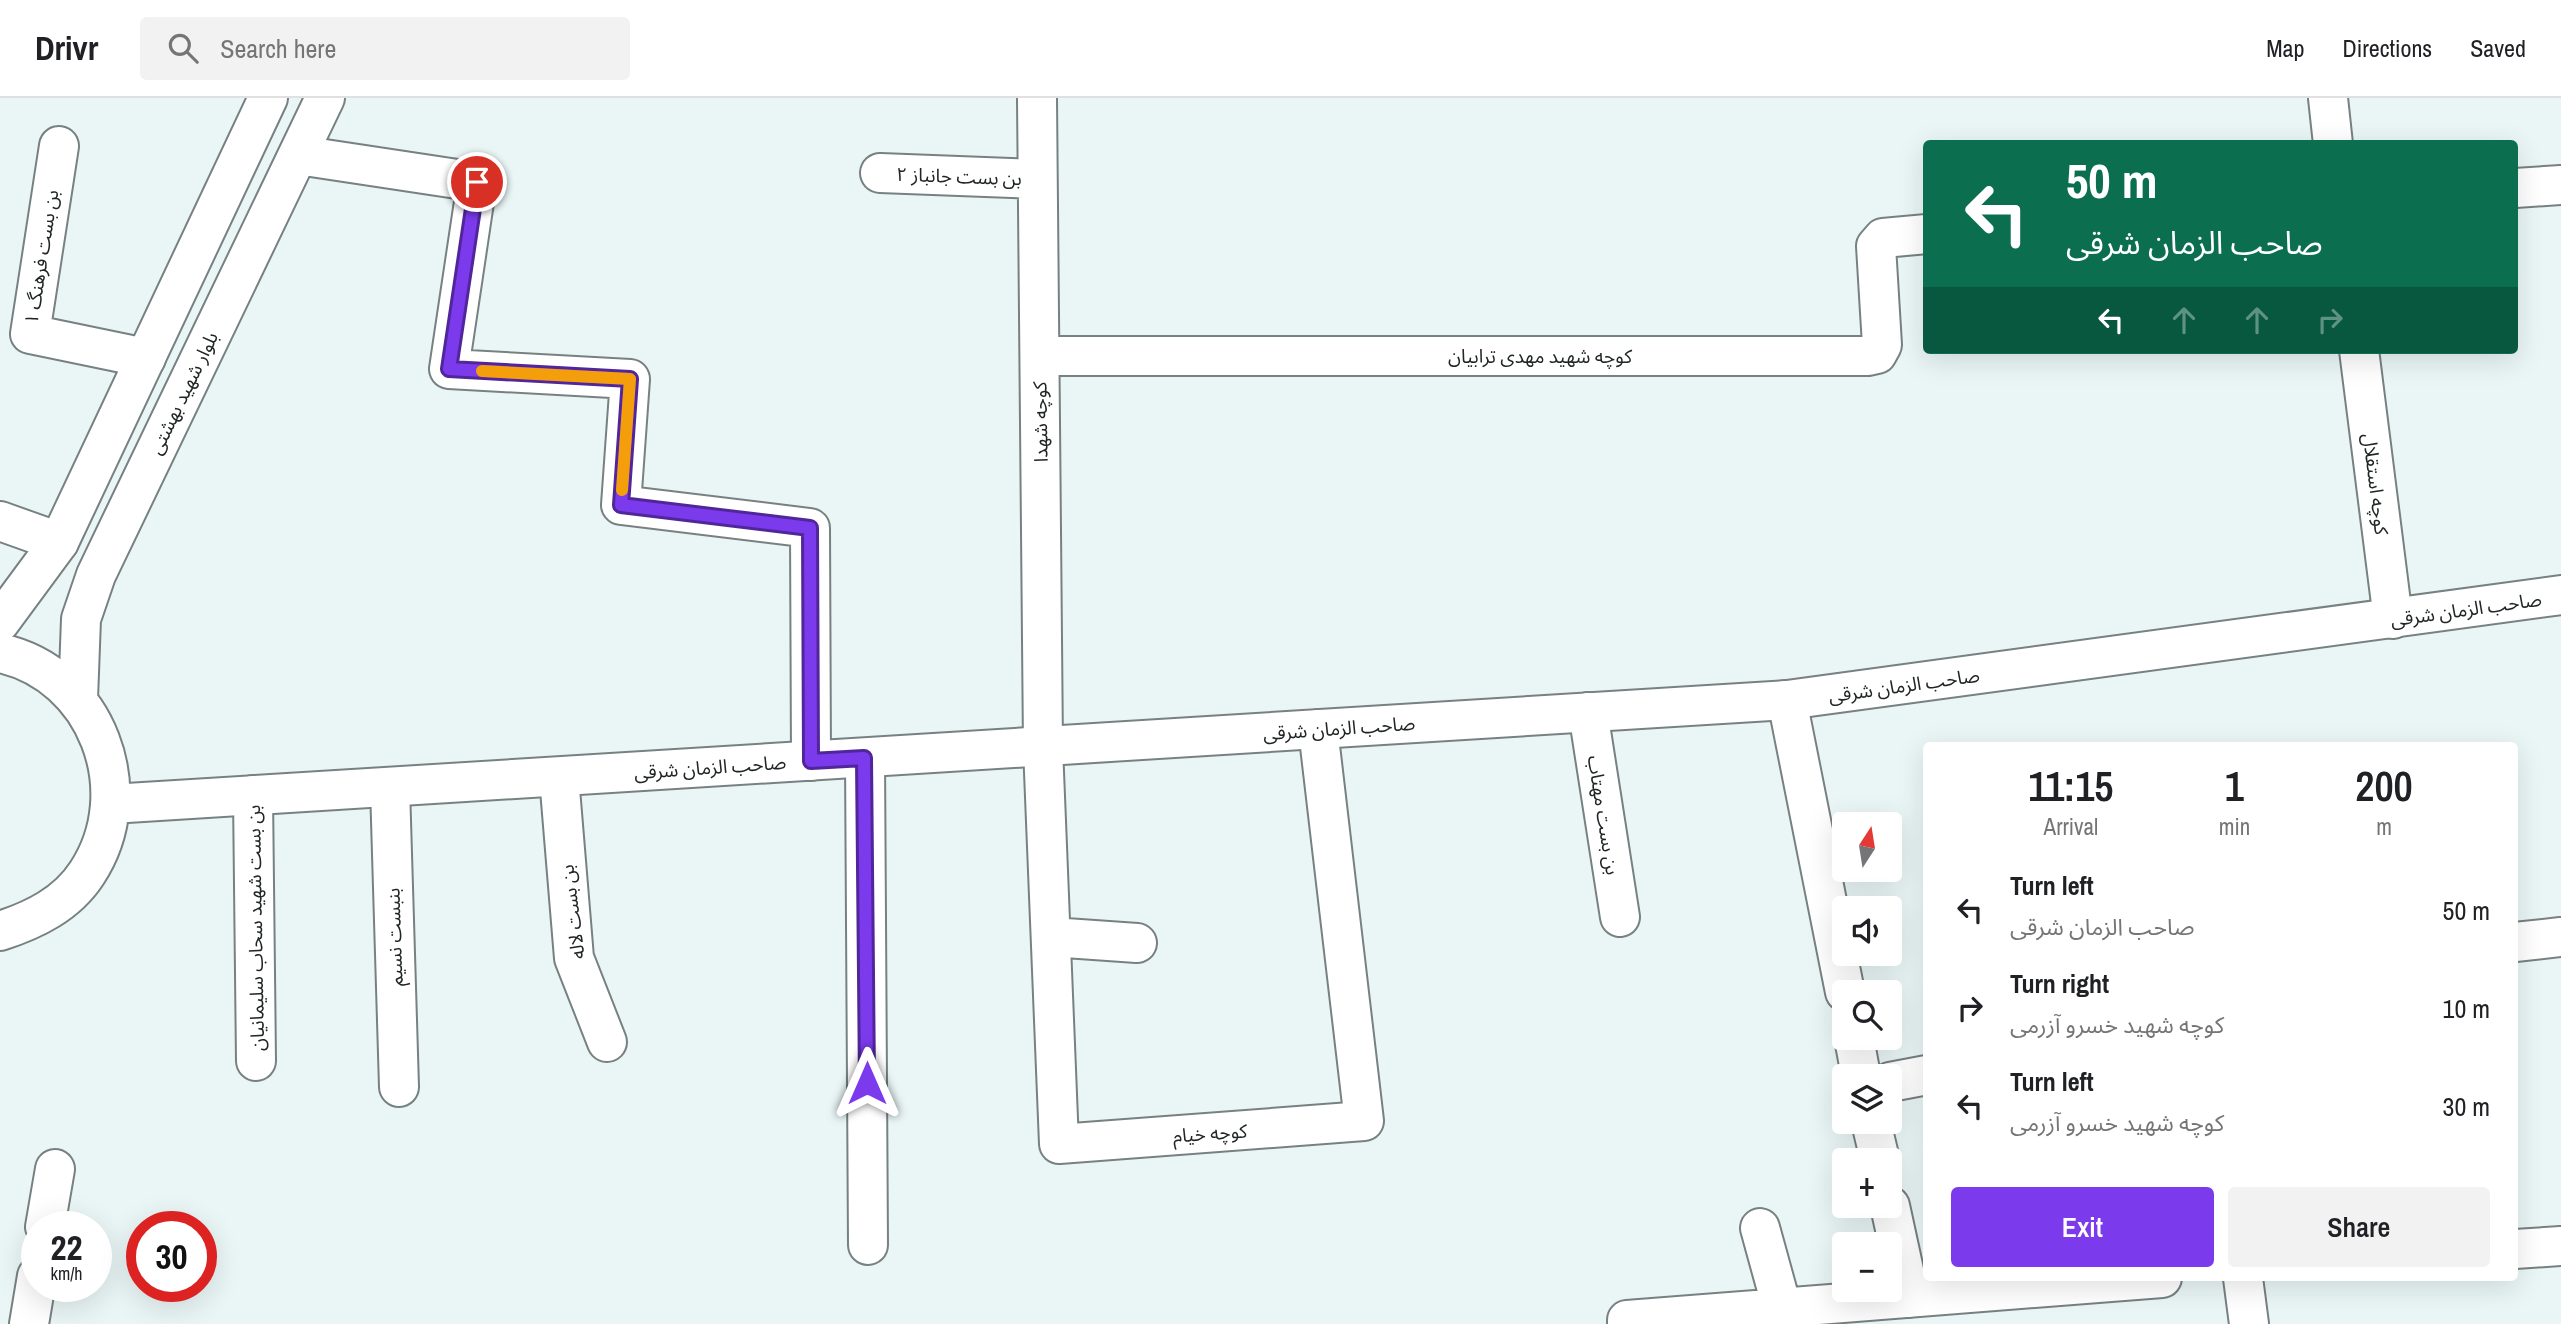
<!DOCTYPE html>
<meta charset="utf-8">
<style>
:root{--surface:#fff;--page:#f2f2f2;--text:#202124;--muted:#757577;--line:#e0e0e0;--accent:#7c3aed}
body{margin:0;font-family:"Archivo Narrow","Noto Sans Arabic",sans-serif;background:var(--page);color:var(--text);height:100vh;display:flex;flex-direction:column;font-size:26px;white-space:nowrap}
*{box-sizing:border-box;margin:0}
p{font-size:23px;color:var(--muted)}
.icon{flex:none;width:38px;height:38px;fill:none;stroke:currentColor;stroke-width:2;stroke-linecap:round;stroke-linejoin:round}
.map{position:relative;flex:1;overflow:hidden}
.sheet{position:absolute;left:1923px;top:644px;width:595px;height:539px;display:flex;flex-direction:column;background:var(--surface);border-radius:7px;box-shadow:0 7px 28px #0002}
.sheet>*{flex:none}
.hud{position:absolute;left:1923px;top:42px;width:595px;height:214px;border-radius:7px;box-shadow:0 7px 28px #0002;background:#0b6e4f;color:#fff;overflow:hidden}
.needle{width:46px;rotate:12deg}
.buttons{position:absolute;left:1832px;top:714px;display:grid;gap:14px}
.buttons a{display:grid;place-items:center;width:70px;height:70px;border-radius:7px;background:var(--surface);box-shadow:0 7px 28px #0002;font-size:35px}
.speed{position:absolute;left:21px;top:1113px;display:flex;gap:14px;font-size:35px;font-weight:700;text-align:center}
.speed>*{display:grid;place-content:center;width:91px;height:91px;border-radius:50%;background:var(--surface);box-shadow:0 7px 28px #0002;line-height:1}
.speed small{font-size:18px;font-weight:400}
.speed .limit{border:10px solid #d22;background:#fff;color:#111}
.pin{position:absolute;display:grid;place-items:center;width:60px;height:60px;color:#fff;margin:-30px;border:4px solid #fff;border-radius:50%;box-shadow:0 2px 7px #0007}
.me{position:absolute;width:77px;margin:-38px;rotate:0deg;stroke-linejoin:round;filter:drop-shadow(0 0 5px #0008)}
.turn{display:flex;align-items:center;gap:24px;height:147px;padding:0 28px;font-size:32px}
.turn .icon{width:91px;height:91px;stroke-width:2.5}
.turn b{display:block;font-size:49px;line-height:60px}
.lanes{display:flex;align-items:center;height:66px;padding:0 28px;background:#0003;justify-content:center;gap:35px;direction:ltr}
.lanes .off{opacity:.35}
.eta{display:flex;justify-content:space-evenly;align-items:center;height:119px;text-align:center}
.eta b{font-size:42px;font-weight:600;line-height:49px}
.primary-button{display:flex;gap:14px;margin-top:auto;padding:14px 28px}
.primary-button a{flex:1;height:80px;border-radius:7px;background:var(--accent);color:#fff;font-size:28px;font-weight:600;line-height:80px;text-align:center}
.primary-button a+a{background:var(--page);color:var(--text)}
ul{padding:0;list-style:none}
li{display:flex;align-items:center;gap:21px;height:98px;padding:0 28px}
li div{flex:1}
li b{display:block;font-size:26px}
li em{font-style:normal}
header{display:flex;align-items:center;gap:42px;box-sizing:border-box;height:98px;padding:0 35px;background:var(--surface);border-bottom:2px solid var(--line)}
header strong{font-size:33px}
nav{display:flex;gap:38px;margin-inline-start:auto;font-size:24px}
.search{width:490px;height:63px;background:var(--page);display:flex;align-items:center;gap:18px;box-sizing:border-box;padding:0 24px;border-radius:7px;color:var(--muted);font-size:26px}
.map>svg:first-child{display:block}
.lines{fill:none;stroke-linecap:round;stroke-linejoin:round}
.minor-casing{stroke:#778182;stroke-width:42}
.secondary-casing{stroke:#778182;stroke-width:42}
.minor{stroke:#fff;stroke-width:38}
.secondary{stroke:#fff;stroke-width:38}
.route-casing{stroke:#51269a;stroke-width:18}
.route{stroke:#7c3aed;stroke-width:12}
.slow{stroke:#f59e0b;stroke-width:12}
.labels{text-anchor:middle;stroke-width:6;stroke-linejoin:round;paint-order:stroke}
.street-label{font-size:19px;fill:#212526;stroke:#fff}
</style>
<header>
<strong>Drivr</strong>
<div class="search"><svg class="icon" aria-label="search" viewBox="0 0 24 24"><circle cx="10" cy="10" r="6"/><path d="M15 15l6 6"/></svg>Search here</div>
<nav><a>Map</a><a>Directions</a><a>Saved</a></nav>
</header>
<div class="map">
<svg width="2561" height="1226" viewBox="0 0 2561 1226">
<rect width="100%" height="100%" fill="#eaf6f6"/>
<g class="lines">
<defs>
<path id="minor" d="M1037 0 1043 649 1059 1046 1364 1023 1318 631
M2328 0 2333 46
M59 48 30 236 146 260
M298 57 477 84 449 271 630 281 621 407 810 430 811 663
M880 75 1037 81
M2515 90 2561 87
M2359 252 2393 521
M1040 258H1868L1877 256 1882 247 1876 148 1883 140 1927 136
M0 423 59 444
M1787 602 1845 894
M1588 614 1620 819
M865 660 868 1147
M559 679 574 860 607 944
M390 689 399 989
M253 697 256 963
M1051 839 1137 845
M2515 844 2561 839
M1854 940 1861 978
M1890 984 1927 977
M1871 1024 1880 1062
M1890 1108 1910 1200
M45 1129 55 1071
M1760 1130 1782 1210
M2515 1151 2561 1148
M2243 1180 2249 1226
M29 1226 37 1178
M1627 1226V1222L2162 1180"/>
<path id="secondary" d="M0 524 59 444 268 0
M0 555C97 576 141 693 87 775 67 806 34 822 0 833
M78 601 81 521 96 477 325 0
M111 706 1787 602 2561 497"/>
</defs>
<use href="#minor" class="minor-casing"/>
<use href="#secondary" class="secondary-casing"/>
<use href="#minor" class="minor"/>
<use href="#secondary" class="secondary"/>
</g>
<g class="lines">
<defs>
<path id="route" d="M477 84 449 271 630 281 621 407 810 430 811 663 864 660 867 985"/>
</defs>
<use href="#route" class="route-casing"/>
<use href="#route" class="route"/>
<path class="slow" d="M482 273 630 281 622 392"/>
</g>
<g class="labels">
<g class="street-label">
<text transform="translate(959 78) rotate(2)" y="7">بن بست جانباز ۲</text>
<text transform="translate(41 159) rotate(-81)" y="7">بن بست فرهنگ ۱</text>
<text x="1540" y="265">کوچه شهید مهدی ترابیان</text>
<text transform="translate(183 295) rotate(-64)" y="7">بلوار شهید بهشتی</text>
<text transform="translate(1040 324) rotate(-91)" y="7">کوچه شهدا</text>
<text transform="translate(2376 386) rotate(83)" y="7">کوچه استقلال</text>
<text transform="translate(2466 511) rotate(-8)" y="7">صاحب الزمان شرقی</text>
<text transform="translate(1904 587) rotate(-8)" y="7">صاحب الزمان شرقی</text>
<text transform="translate(1339 630) rotate(-4)" y="7">صاحب الزمان شرقی</text>
<text transform="translate(710 669) rotate(-4)" y="7">صاحب الزمان شرقی</text>
<text transform="translate(1604 717) rotate(81)" y="7">بن بست مهتاب</text>
<text transform="translate(572 814) rotate(-97)" y="7">بن بست لاله</text>
<text transform="translate(255 830) rotate(-91)" y="7">بن بست شهید سحاب سلیمانیان</text>
<text transform="translate(394 839) rotate(-92)" y="7">بنبست نسیم</text>
<text transform="translate(1210 1035) rotate(-4)" y="7">کوچه خیام</text>
</g>
</g>
</svg>
<div class="buttons">
<a><svg class="needle" viewBox="-14 -14 28 28"><path d="M0-13l5 13h-10z" fill="#e53935"/><path d="M0 13l5-13h-10z" fill="#757577"/></svg></a>
<a><svg class="icon" aria-label="sound" viewBox="0 0 24 24"><path d="M4 9h4l5-4v14l-5-4H4zM17 9q2 3 0 6"/></svg></a>
<a><svg class="icon" aria-label="search" viewBox="0 0 24 24"><circle cx="10" cy="10" r="6"/><path d="M15 15l6 6"/></svg></a>
<a><svg class="icon" aria-label="layers" viewBox="0 0 24 24"><path d="M12 4l9 5-9 5-9-5zM3 14l9 5 9-5"/></svg></a>
<a>+</a>
<a>−</a>
</div>
<div class="speed"><div>22<small>km/h</small></div><div class="limit">30</div></div>
<div class="pin" style="left:477px;top:84px;background:#d93025"><svg class="icon" aria-label="arrive" viewBox="0 0 24 24"><path d="M6 21V4h12l-3 4 3 4H6"/></svg></div>
<svg class="me" style="left:867px;top:985px" viewBox="-20 -20 40 40"><path d="M0-17L14 15 0 8-14 15z" fill="#7c3aed" stroke="#fff" stroke-width="4"/></svg>
<div class="hud">
<div class="turn"><svg class="icon" aria-label="left" viewBox="0 0 24 24"><path d="M17 20v-9H6M10 6l-5 5 5 5"/></svg><div><b>50 m</b>صاحب الزمان شرقی</div></div>
<div class="lanes"><svg class="icon" aria-label="left" viewBox="0 0 24 24"><path d="M17 20v-9H6M10 6l-5 5 5 5"/></svg><svg class="icon off" aria-label="ahead" viewBox="0 0 24 24"><path d="M12 20V5M6 11l6-6 6 6"/></svg><svg class="icon off" aria-label="ahead" viewBox="0 0 24 24"><path d="M12 20V5M6 11l6-6 6 6"/></svg><svg class="icon off" aria-label="right" viewBox="0 0 24 24"><path d="M7 20v-9h11M14 6l5 5-5 5"/></svg></div>
</div>
<section class="sheet">
<div class="eta">
<div><b>11:15</b><p>Arrival</p></div>
<div><b>1</b><p>min</p></div>
<div><b>200</b><p>m</p></div>
</div>
<ul>
<li><svg class="icon" aria-label="left" viewBox="0 0 24 24"><path d="M17 20v-9H6M10 6l-5 5 5 5"/></svg><div><b>Turn left</b><p>صاحب الزمان شرقی</p></div><em>50 m</em></li>
<li><svg class="icon" aria-label="right" viewBox="0 0 24 24"><path d="M7 20v-9h11M14 6l5 5-5 5"/></svg><div><b>Turn right</b><p>کوچه شهید خسرو آزرمی</p></div><em>10 m</em></li>
<li><svg class="icon" aria-label="left" viewBox="0 0 24 24"><path d="M17 20v-9H6M10 6l-5 5 5 5"/></svg><div><b>Turn left</b><p>کوچه شهید خسرو آزرمی</p></div><em>30 m</em></li>
</ul>
<div class="primary-button"><a>Exit</a><a>Share</a></div>
</section>
</div>
